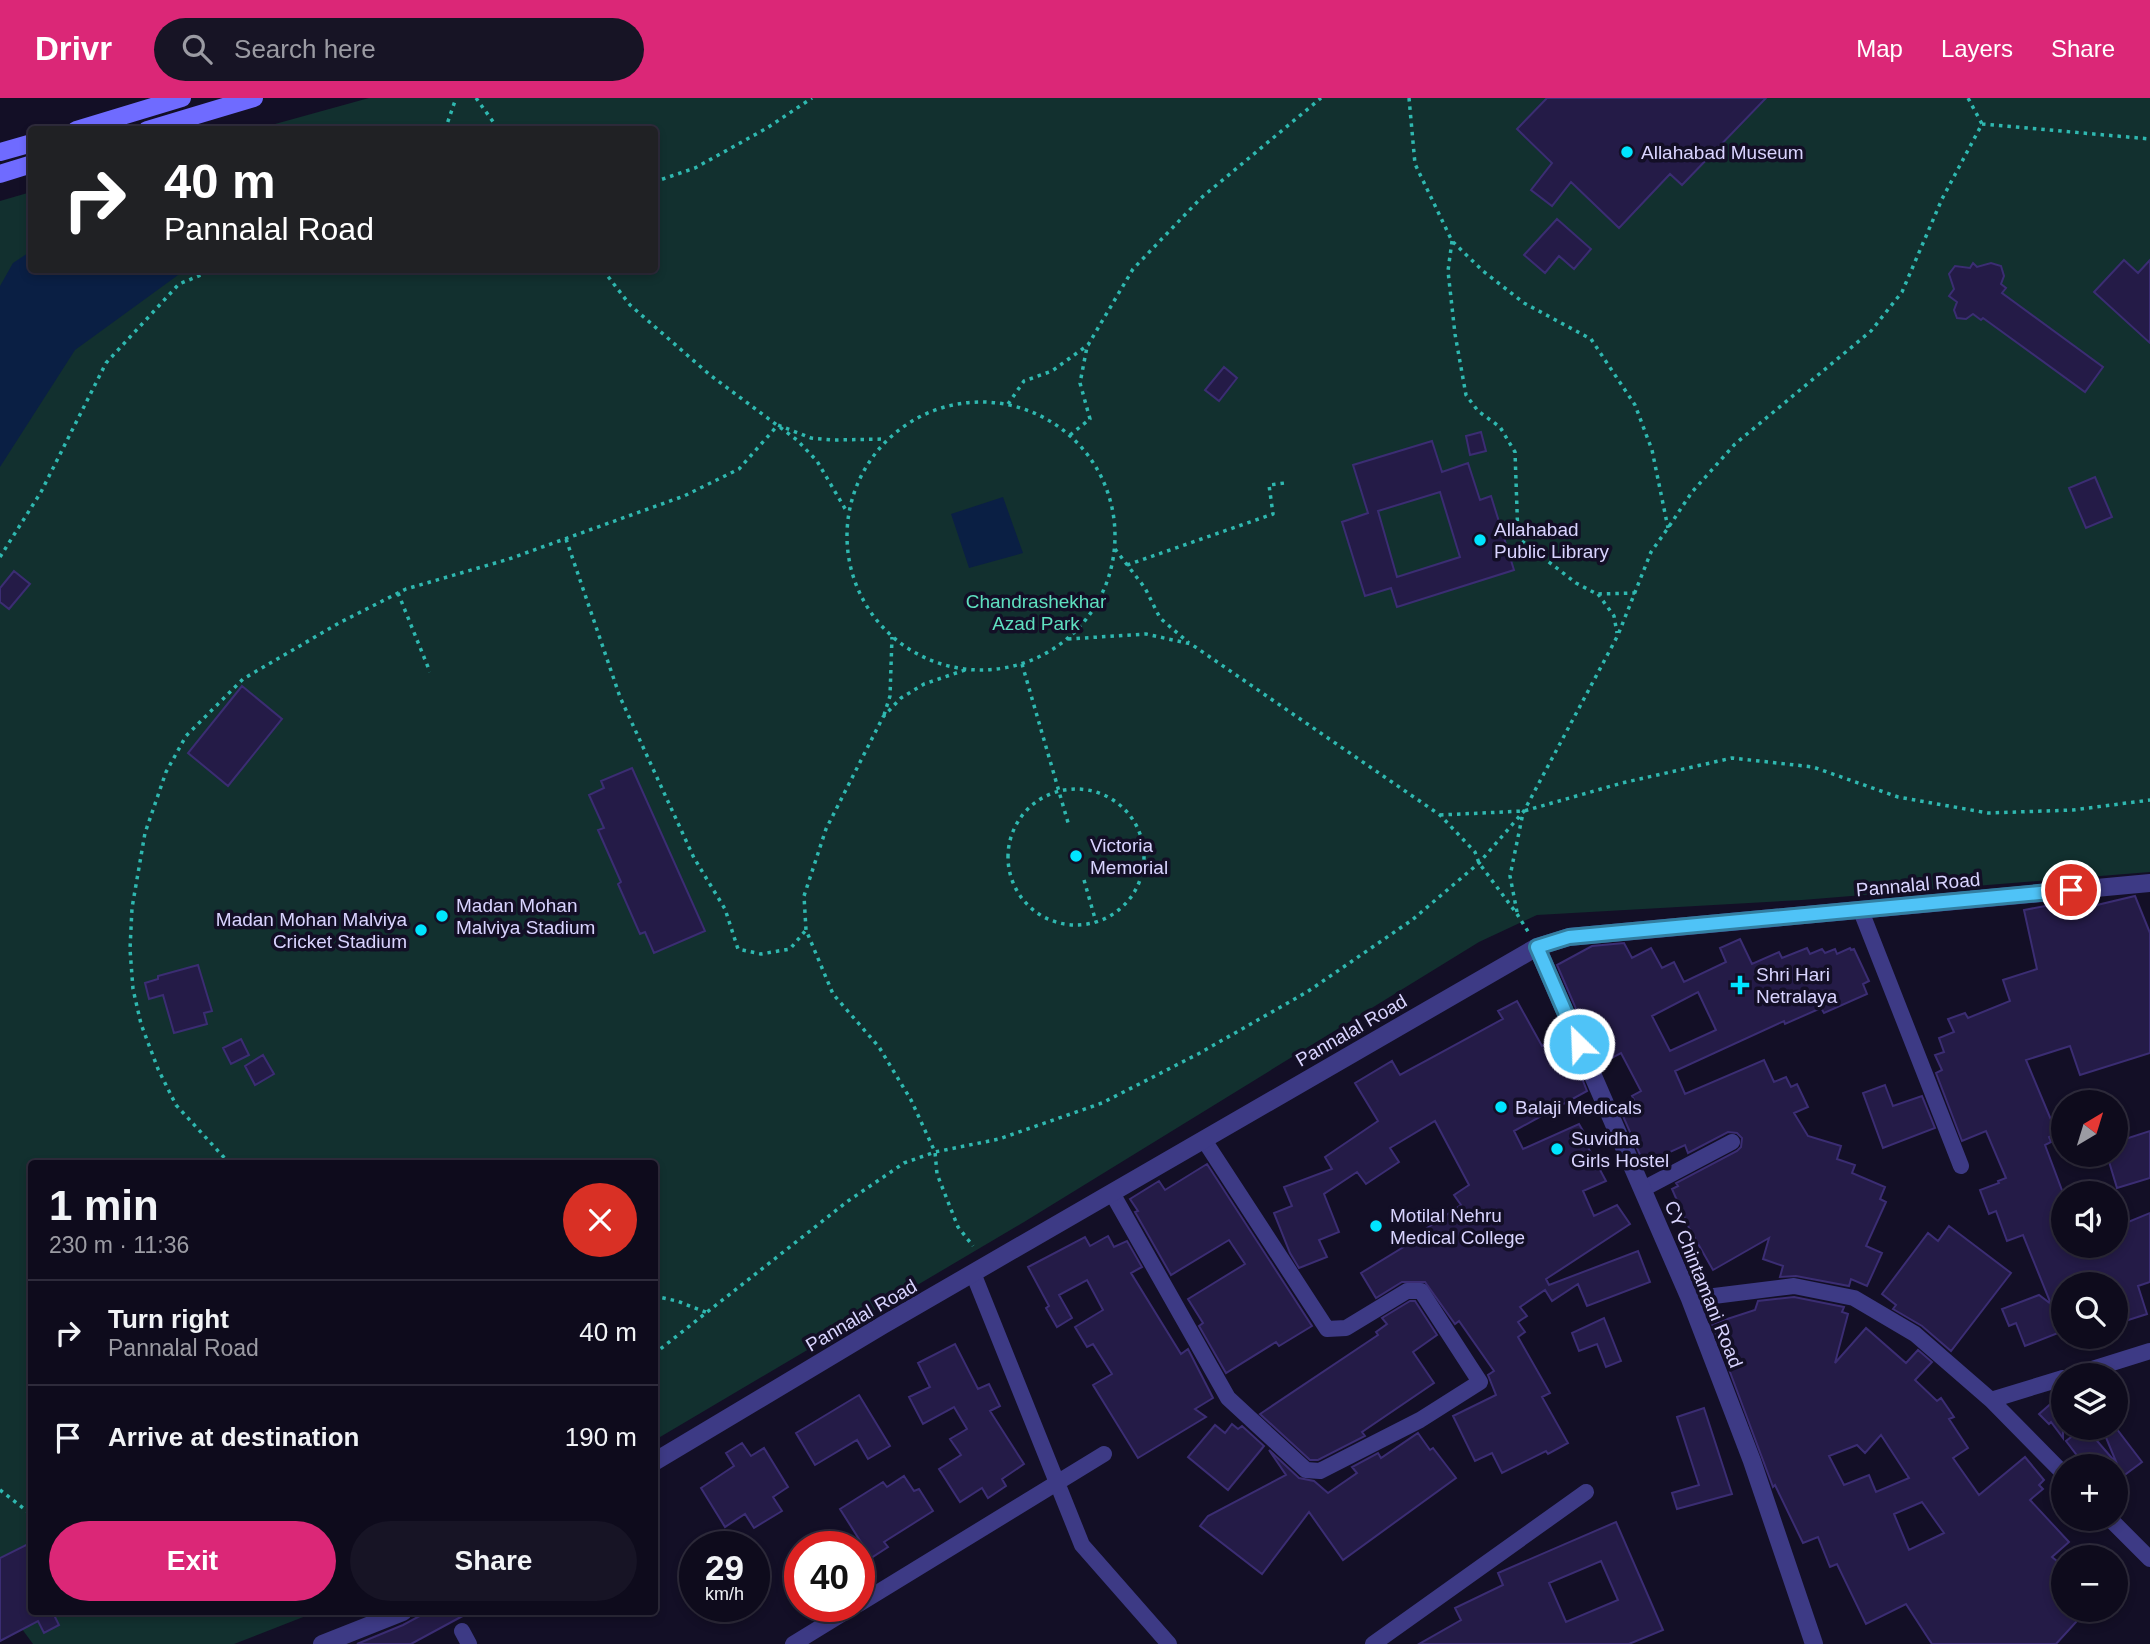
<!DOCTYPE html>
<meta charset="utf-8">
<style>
:root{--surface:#0e0b1c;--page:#171425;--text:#f1f3f6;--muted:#9b9ba3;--line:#2e2b3b;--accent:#db2777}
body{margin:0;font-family:Helvetica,sans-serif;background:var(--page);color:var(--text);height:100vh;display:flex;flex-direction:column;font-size:26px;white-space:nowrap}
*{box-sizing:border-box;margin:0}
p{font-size:23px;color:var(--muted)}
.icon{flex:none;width:38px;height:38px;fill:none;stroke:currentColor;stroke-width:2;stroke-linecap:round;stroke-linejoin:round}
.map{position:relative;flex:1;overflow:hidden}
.side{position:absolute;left:28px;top:1062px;width:630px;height:455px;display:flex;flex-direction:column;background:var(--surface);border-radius:7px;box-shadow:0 4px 10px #0003,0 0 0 2px var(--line)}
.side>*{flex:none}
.top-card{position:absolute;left:28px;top:28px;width:630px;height:147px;border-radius:7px;box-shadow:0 4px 10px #0003,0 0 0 2px var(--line);background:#202124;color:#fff;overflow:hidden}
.needle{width:46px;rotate:38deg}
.fabs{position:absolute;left:2051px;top:992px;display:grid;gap:14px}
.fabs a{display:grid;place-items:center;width:77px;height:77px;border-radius:50%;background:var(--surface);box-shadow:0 4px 10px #0003,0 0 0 2px var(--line);font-size:35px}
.speed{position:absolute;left:679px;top:1433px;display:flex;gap:14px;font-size:35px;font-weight:700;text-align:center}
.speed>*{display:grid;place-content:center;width:91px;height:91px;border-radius:50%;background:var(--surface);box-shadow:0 4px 10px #0003,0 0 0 2px var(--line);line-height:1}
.speed small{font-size:18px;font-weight:400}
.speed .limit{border:10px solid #d22;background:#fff;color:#111}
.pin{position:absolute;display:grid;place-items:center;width:60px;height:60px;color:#fff;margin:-30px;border:4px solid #fff;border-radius:50%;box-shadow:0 2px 7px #0007}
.me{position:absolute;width:77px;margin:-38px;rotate:336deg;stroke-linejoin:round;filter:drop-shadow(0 0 5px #0008)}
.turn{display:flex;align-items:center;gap:24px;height:147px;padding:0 21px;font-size:32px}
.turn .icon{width:91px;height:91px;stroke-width:2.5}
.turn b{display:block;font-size:49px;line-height:60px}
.round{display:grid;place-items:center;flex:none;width:74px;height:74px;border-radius:37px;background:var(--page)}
.summary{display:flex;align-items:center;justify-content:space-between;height:119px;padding:0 21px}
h1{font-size:42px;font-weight:700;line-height:52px}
.button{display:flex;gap:14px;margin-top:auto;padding:14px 21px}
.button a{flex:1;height:80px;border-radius:42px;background:var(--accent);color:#fff;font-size:28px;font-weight:700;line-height:80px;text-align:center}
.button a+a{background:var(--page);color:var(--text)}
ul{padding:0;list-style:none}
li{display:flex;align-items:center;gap:21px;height:105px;padding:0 21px;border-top:2px solid var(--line)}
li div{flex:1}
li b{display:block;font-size:26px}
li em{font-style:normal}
header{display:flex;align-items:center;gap:42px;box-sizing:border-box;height:98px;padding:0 35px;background:var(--accent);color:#fff}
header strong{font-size:33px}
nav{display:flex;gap:38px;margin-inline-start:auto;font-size:24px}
.search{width:490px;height:63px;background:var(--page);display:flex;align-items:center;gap:18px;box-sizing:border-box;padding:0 24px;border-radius:38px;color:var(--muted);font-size:26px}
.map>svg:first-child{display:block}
.green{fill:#12302f}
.water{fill:#0a1f44}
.building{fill:#241b47;stroke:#3b2d73;stroke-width:2;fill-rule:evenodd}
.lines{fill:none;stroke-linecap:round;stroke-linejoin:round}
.path{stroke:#2fb8b0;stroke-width:3.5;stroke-dasharray:3.5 5;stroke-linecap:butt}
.minor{stroke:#3d3a85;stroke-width:16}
.tertiary{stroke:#3d3a85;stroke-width:18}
.secondary{stroke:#6f6bff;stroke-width:18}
.route-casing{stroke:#337fa1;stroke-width:18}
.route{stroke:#4fc3f7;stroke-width:12}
.poi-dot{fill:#00e5ff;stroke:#130f26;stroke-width:2.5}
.labels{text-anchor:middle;stroke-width:7;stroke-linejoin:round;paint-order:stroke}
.poi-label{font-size:19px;fill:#d9d4ff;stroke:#130f26;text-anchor:start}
.park-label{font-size:19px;fill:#5fe0c0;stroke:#130f26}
.street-label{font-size:19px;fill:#d9d4ff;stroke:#130f26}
</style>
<header>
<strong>Drivr</strong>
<div class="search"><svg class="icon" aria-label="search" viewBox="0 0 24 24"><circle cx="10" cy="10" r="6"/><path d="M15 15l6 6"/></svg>Search here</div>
<nav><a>Map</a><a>Layers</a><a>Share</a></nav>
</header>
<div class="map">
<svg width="2150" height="1546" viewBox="0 0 2150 1546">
<rect width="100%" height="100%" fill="#130f26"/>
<path class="green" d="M369 0H2150V774L1802 802 1537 817 1479 844 1024 1124 655 1342 654 1066H32V1514H316L234 1546H33L0 1501V103L31 94 32 172H654V32L257 31Z"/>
<path class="water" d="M31 153 32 172H185L75 252 0 369V188L13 165Z
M1003 399 1023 455 969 470 951 416Z"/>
<path class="building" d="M1547 0H1766L1682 87 1670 76 1619 130 1571 84 1552 108 1531 92 1552 65 1517 31Z
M1557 121 1591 151 1574 171 1559 158 1545 175 1524 157Z
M2124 162 2138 175 2150 162V245L2094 194Z
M1973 165 1977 169 1991 165 2001 168 2004 178 2001 186 2006 190 2002 195 2103 269 2085 294 1983 220 1981 222 1973 216 1966 221 1957 220 1954 212 1957 204 1949 198 1954 191 1949 176 1955 168 1970 170Z
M1224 269 1237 280 1219 303 1205 292Z
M1481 334 1486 353 1470 357 1466 338Z
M1432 343 1442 374 1468 365 1480 402 1491 398 1514 472 1397 509 1391 490 1365 498 1342 424 1368 415 1353 367ZM1440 394 1460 459 1397 479 1378 413Z
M2095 379 2112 419 2086 430 2069 390Z
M14 473 30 486 9 511 0 504V490Z
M242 588 282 621 228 688 188 655Z
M632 670 705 833 654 855 645 834 640 836 618 786 621 784 598 732 604 730 589 697 604 690 601 683Z
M2135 798 2150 835V955L2080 977 2070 948 2026 962 2057 1036 2049 1039 2051 1044 2045 1047 2063 1095V1148H2116V1129L2150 1115V1184L2138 1188 2147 1216 2116 1226V1186H2063V1233L2025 1248 2016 1225 2009 1228 2002 1211 2039 1197 2051 1206 2023 1137 2007 1143 1996 1113 1989 1116 1980 1092 1999 1085 1998 1083 2006 1080 1986 1033 1962 1043 1936 975 1942 972 1935 957 1944 954 1939 940 1954 934 1948 921 1965 915 1968 920 2010 903 2003 882 2037 871 2024 812 2067 804 2068 808 2078 805 2080 811Z
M1740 841 1752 866 1779 854 1782 860 1807 850 1810 856 1822 851 1825 855 1835 851 1837 856 1850 850 1851 852 1854 851 1869 883 1863 886 1867 896 1824 915 1821 910 1785 926 1784 923 1675 973 1685 996 1764 962 1774 984 1786 979 1791 989 1797 986 1808 1009 1794 1015 1808 1038 1841 1048 1837 1061 1855 1067 1852 1075 1885 1089 1880 1101 1886 1104 1866 1148 1882 1155 1867 1188 1851 1181 1849 1188 1796 1178 1780 1179 1783 1168 1763 1161 1769 1140 1713 1172 1689 1130 1672 1091 1678 1088 1676 1085 1737 1053 1741 1049 1742 1040 1737 1035 1728 1034 1688 1055 1685 1047 1644 1066 1619 1009 1634 1002 1632 998 1641 993 1621 955 1600 966 1557 867 1592 848 1624 845 1632 860 1651 850 1662 870 1674 864 1684 884 1726 864 1720 850ZM1698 894 1716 932 1670 953 1652 918Z
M198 867 212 913 204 915 207 926 174 935 163 897 149 901 145 885 158 881V878Z
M1517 903 1542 948 1552 943 1568 973 1577 968 1587 993 1514 1033 1523 1051 1579 1026 1586 1038 1583 1040 1606 1083 1583 1093 1594 1118 1617 1107 1630 1126 1546 1181 1549 1187 1638 1153 1650 1184 1587 1208 1578 1186 1552 1203 1545 1192 1520 1209 1527 1218 1518 1224 1525 1234 1518 1239 1550 1295 1542 1299 1568 1345 1548 1356 1546 1353 1502 1375 1492 1355 1475 1363 1453 1318 1496 1297 1488 1277 1494 1273 1459 1223 1455 1226 1425 1184H1402L1376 1200 1361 1175 1410 1145 1408 1143 1461 1107 1454 1097 1469 1087 1435 1023 1390 1050 1399 1064 1366 1086 1357 1074 1324 1096 1339 1134 1319 1142 1327 1159 1299 1170 1290 1155 1274 1115 1292 1108 1284 1089 1332 1071 1325 1059 1378 1023 1355 985 1392 963 1400 977 1503 921 1498 913Z
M241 941 249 957 231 966 223 950Z
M263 957 274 976 255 987 245 968Z
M1885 987 1893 1008 1922 998 1935 1030 1883 1050 1863 995Z
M2150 1033V1080L2117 1090 2107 1057H2116V1044Z
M1207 1066 1312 1228 1279 1248 1276 1244 1226 1275 1199 1228 1203 1225 1188 1201 1245 1166 1229 1142 1171 1177 1135 1114 1138 1113 1130 1101 1159 1083 1165 1092Z
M1949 1128 2011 1175 1951 1253 1922 1228 1893 1211 1896 1207 1882 1196 1928 1135 1938 1143Z
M1108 1138 1114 1149 1127 1143 1142 1169 1131 1175 1181 1256 1188 1251 1213 1300 1195 1311 1206 1319 1138 1360 1093 1287 1112 1276 1093 1246 1087 1249 1075 1229 1103 1212 1087 1182 1059 1197 1072 1220 1057 1229 1046 1210 1049 1208 1028 1169 1085 1139 1090 1148Z
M1794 1199 1844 1209 1842 1214 1848 1216 1835 1265 1866 1230 1906 1265 1918 1252 1932 1264 1915 1282 1937 1303 1941 1300 1954 1319 1949 1321 1968 1350 1953 1360 1979 1397 2025 1359 2044 1382 2039 1387 2043 1391 2030 1402 2069 1444 2052 1459 2063 1468V1512H2087L2056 1546H1932L1906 1506 1866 1526 1837 1466 1830 1469 1818 1439 1803 1445 1775 1387 1773 1389 1712 1226 1755 1212 1758 1203ZM1881 1337 1909 1380 1876 1394 1869 1377 1844 1387 1829 1358 1857 1347 1865 1355ZM1922 1404 1944 1435 1909 1452 1894 1416Z
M1410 1203H1415L1437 1237 1413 1254 1434 1285 1362 1334 1365 1338 1318 1362H1310L1260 1316 1378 1237 1376 1234 1387 1226 1382 1220Z
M1604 1220 1621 1263 1606 1269 1597 1246 1579 1253 1572 1235Z
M955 1246 978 1291 989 1286 1000 1308 990 1313 1024 1366 1002 1381 1006 1388 988 1400 982 1390 960 1404 939 1371 961 1357 950 1341 967 1331 954 1309 923 1326 909 1299 930 1289 918 1265Z
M2063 1295V1340L2051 1324 2049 1326 2039 1316Z
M859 1297 890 1348 868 1361 857 1342 815 1367 796 1335Z
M1704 1310 1732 1396 1677 1411 1672 1395 1699 1387 1677 1319Z
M1232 1326 1238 1331 1242 1328 1264 1348 1228 1392 1188 1359 1215 1327 1225 1335Z
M2083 1330H2086L2117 1366 2102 1330H2116L2142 1364 2122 1379 2118 1368H2085L2066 1343Z
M1418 1335 1430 1352 1433 1350 1456 1380 1343 1462 1309 1414 1262 1476 1200 1428 1208 1418 1286 1377 1269 1352 1299 1380 1314 1383 1328 1395 1357 1375 1352 1369 1378 1355 1381 1360Z
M742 1345 751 1358 764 1350 788 1389 773 1399 782 1413 754 1430 745 1416 725 1429 701 1390 734 1368 726 1355Z
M904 1378 914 1393 919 1391 933 1413 884 1444 888 1449 871 1460 840 1411 883 1384 887 1389Z
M1616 1424 1663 1532 1629 1546H1419L1461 1522 1455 1510 1503 1487 1498 1475ZM1601 1463 1618 1502 1566 1524 1549 1485Z
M32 1444V1514H56L53 1515 59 1527 44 1535 38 1523 0 1543V1460Z
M427 1514H470L411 1546H357L403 1527Z"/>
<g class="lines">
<path class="path" d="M476 0 499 32
M1409 0 1415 66 1452 143 1483 173 1524 205 1591 241 1635 307 1652 352 1668 430
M1982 26 2150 41
M445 32 456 0
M654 84 695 70 767 30 812 0
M1452 143 1448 173 1455 236 1466 297 1478 313 1500 329 1515 354 1518 440 1576 485 1597 496 1635 495
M603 172 630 207 710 277 797 342 817 363 847 414
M847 438a134 134 0 1 1 268 0a134 134 0 1 1-268 0Z
M1008 306 1024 283 1052 273 1088 247 1133 171 1201 100 1321 0
M1070 337 1090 321 1080 285 1087 249
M566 441 620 599 694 760 725 811 738 851 761 856 790 851 806 832
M1115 451 1145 490 1160 520 1189 545
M0 459 41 394 106 265 179 186 213 172
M1127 467 1273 416 1269 387 1285 385
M398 495 430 574
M1598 496 1614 518 1617 535
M1068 541 1146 536 1191 546 1440 717 1475 754 1479 765 1517 816 1529 835
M1022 566 1069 728
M965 572 924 586 901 600 883 619 826 731 804 798 806 832 833 896 879 949 911 1002 935 1054 937 1076 958 1129 973 1148
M884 617 890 598 892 539
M1008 759a68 68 0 1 1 136 0a68 68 0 1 1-136 0Z
M1440 717 1524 713 1622 685 1732 660 1813 669 1898 699 1988 715 2073 712 2150 702
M1084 782 1096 824
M1517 814 1510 778 1523 715
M230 1066 176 1007 158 971 141 926 133 891 130 851 132 810 145 735 166 674 186 638 243 581 339 525 406 491 509 461 684 398 739 371 778 327 811 340 833 342 885 341
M654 1198 677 1203 708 1215
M654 1256 848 1103 904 1065 935 1054 999 1041 1102 1005 1198 956 1307 894 1412 822 1479 765 1524 713 1618 537 1651 454 1668 430 1692 394 1735 346 1871 233 1902 194 1942 101 1982 26 1968 0
M0 1392 32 1417"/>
<path class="minor" d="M1861 813 1961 1068
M1643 1091 1732 1044
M1112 1095 1228 1300 1306 1372 1320 1373 1420 1322 1480 1284 1421 1193H1407L1346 1230 1327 1231 1204 1042
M973 1175 1082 1447 1169 1546
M1690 1201 1794 1188 1854 1200 1915 1236 1991 1302 2063 1375
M2070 1278 2150 1253
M1991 1302 2063 1280
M2110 1421 2150 1461
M859 1506 1104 1356
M462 1533 469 1546
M793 1546 855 1508
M1373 1546 1586 1394"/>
<path class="tertiary" d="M1537 849 1690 1201 1752 1363 1814 1546
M654 1364 883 1227 1537 849 1569 839 2150 785
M322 1546 403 1514"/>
<path class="secondary" d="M76 32 182 0
M147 32 254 0
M0 54 32 45
M0 76 32 66"/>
</g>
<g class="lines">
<defs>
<path id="route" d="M1579 946 1537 849 1569 839 2071 792"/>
</defs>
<use href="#route" class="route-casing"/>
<use href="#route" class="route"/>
</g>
<g class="poi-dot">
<circle cx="1627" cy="54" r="7"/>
<circle cx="1480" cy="442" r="7"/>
<circle cx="1076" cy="758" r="7"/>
<circle cx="442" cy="818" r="7"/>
<circle cx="421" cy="832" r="7"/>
<path d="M1736.5 876.5h7v7h7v7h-7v7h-7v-7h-7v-7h7z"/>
<circle cx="1501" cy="1009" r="7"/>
<circle cx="1557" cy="1051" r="7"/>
<circle cx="1376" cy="1128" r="7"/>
</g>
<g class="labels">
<g class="poi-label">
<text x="1641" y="61">Allahabad Museum</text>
<text x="1494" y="438">Allahabad<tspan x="1494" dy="22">Public Library</tspan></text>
<text x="1090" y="754">Victoria<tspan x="1090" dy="22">Memorial</tspan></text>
<text x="456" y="814">Madan Mohan<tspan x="456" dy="22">Malviya Stadium</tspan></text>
<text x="407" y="828" text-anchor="end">Madan Mohan Malviya<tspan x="407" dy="22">Cricket Stadium</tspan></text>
<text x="1756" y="883">Shri Hari<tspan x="1756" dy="22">Netralaya</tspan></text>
<text x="1515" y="1016">Balaji Medicals</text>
<text x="1571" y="1047">Suvidha<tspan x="1571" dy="22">Girls Hostel</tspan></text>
<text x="1390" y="1124">Motilal Nehru<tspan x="1390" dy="22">Medical College</tspan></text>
</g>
<g class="park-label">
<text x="1036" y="510">Chandrashekhar<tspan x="1036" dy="22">Azad Park</tspan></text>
</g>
<g class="street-label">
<text transform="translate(1918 786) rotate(-5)" y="7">Pannalal Road</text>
<text transform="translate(1351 932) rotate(-30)" y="7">Pannalal Road</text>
<text transform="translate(1704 1186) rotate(68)" y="7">CY Chintamani Road</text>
<text transform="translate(861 1217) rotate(-30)" y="7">Pannalal Road</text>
</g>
</g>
</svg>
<div class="fabs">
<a><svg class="needle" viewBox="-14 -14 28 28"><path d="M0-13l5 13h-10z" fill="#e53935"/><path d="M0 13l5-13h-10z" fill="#9b9ba3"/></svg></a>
<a><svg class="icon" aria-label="sound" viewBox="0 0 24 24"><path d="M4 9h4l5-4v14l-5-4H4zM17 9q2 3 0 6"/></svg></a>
<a><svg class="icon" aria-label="search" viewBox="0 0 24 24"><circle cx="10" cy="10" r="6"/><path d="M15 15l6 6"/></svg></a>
<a><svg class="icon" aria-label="layers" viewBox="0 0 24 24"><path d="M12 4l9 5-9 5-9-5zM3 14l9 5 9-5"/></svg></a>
<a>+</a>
<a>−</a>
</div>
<div class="speed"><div>29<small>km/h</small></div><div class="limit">40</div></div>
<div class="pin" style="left:2071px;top:792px;background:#d93025"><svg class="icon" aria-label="arrive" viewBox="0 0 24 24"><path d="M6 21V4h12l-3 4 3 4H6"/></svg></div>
<svg class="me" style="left:1579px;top:946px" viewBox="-20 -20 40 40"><circle r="17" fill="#4fc3f7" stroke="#fff" stroke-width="3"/><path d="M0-11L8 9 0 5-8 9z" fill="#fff"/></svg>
<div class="top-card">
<div class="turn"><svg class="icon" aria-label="right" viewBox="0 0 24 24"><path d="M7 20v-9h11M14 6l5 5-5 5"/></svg><div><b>40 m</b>Pannalal Road</div></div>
</div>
<section class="side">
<div class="summary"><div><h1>1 min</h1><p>230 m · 11:36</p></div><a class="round" style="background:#d93025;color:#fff"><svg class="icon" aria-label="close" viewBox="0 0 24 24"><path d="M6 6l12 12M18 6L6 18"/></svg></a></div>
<ul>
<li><svg class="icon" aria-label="right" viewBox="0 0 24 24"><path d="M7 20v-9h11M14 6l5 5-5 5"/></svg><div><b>Turn right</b><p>Pannalal Road</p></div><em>40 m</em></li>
<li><svg class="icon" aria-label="arrive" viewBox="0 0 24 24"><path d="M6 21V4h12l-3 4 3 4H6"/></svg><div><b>Arrive at destination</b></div><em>190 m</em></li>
</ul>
<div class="button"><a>Exit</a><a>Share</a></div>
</section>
</div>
